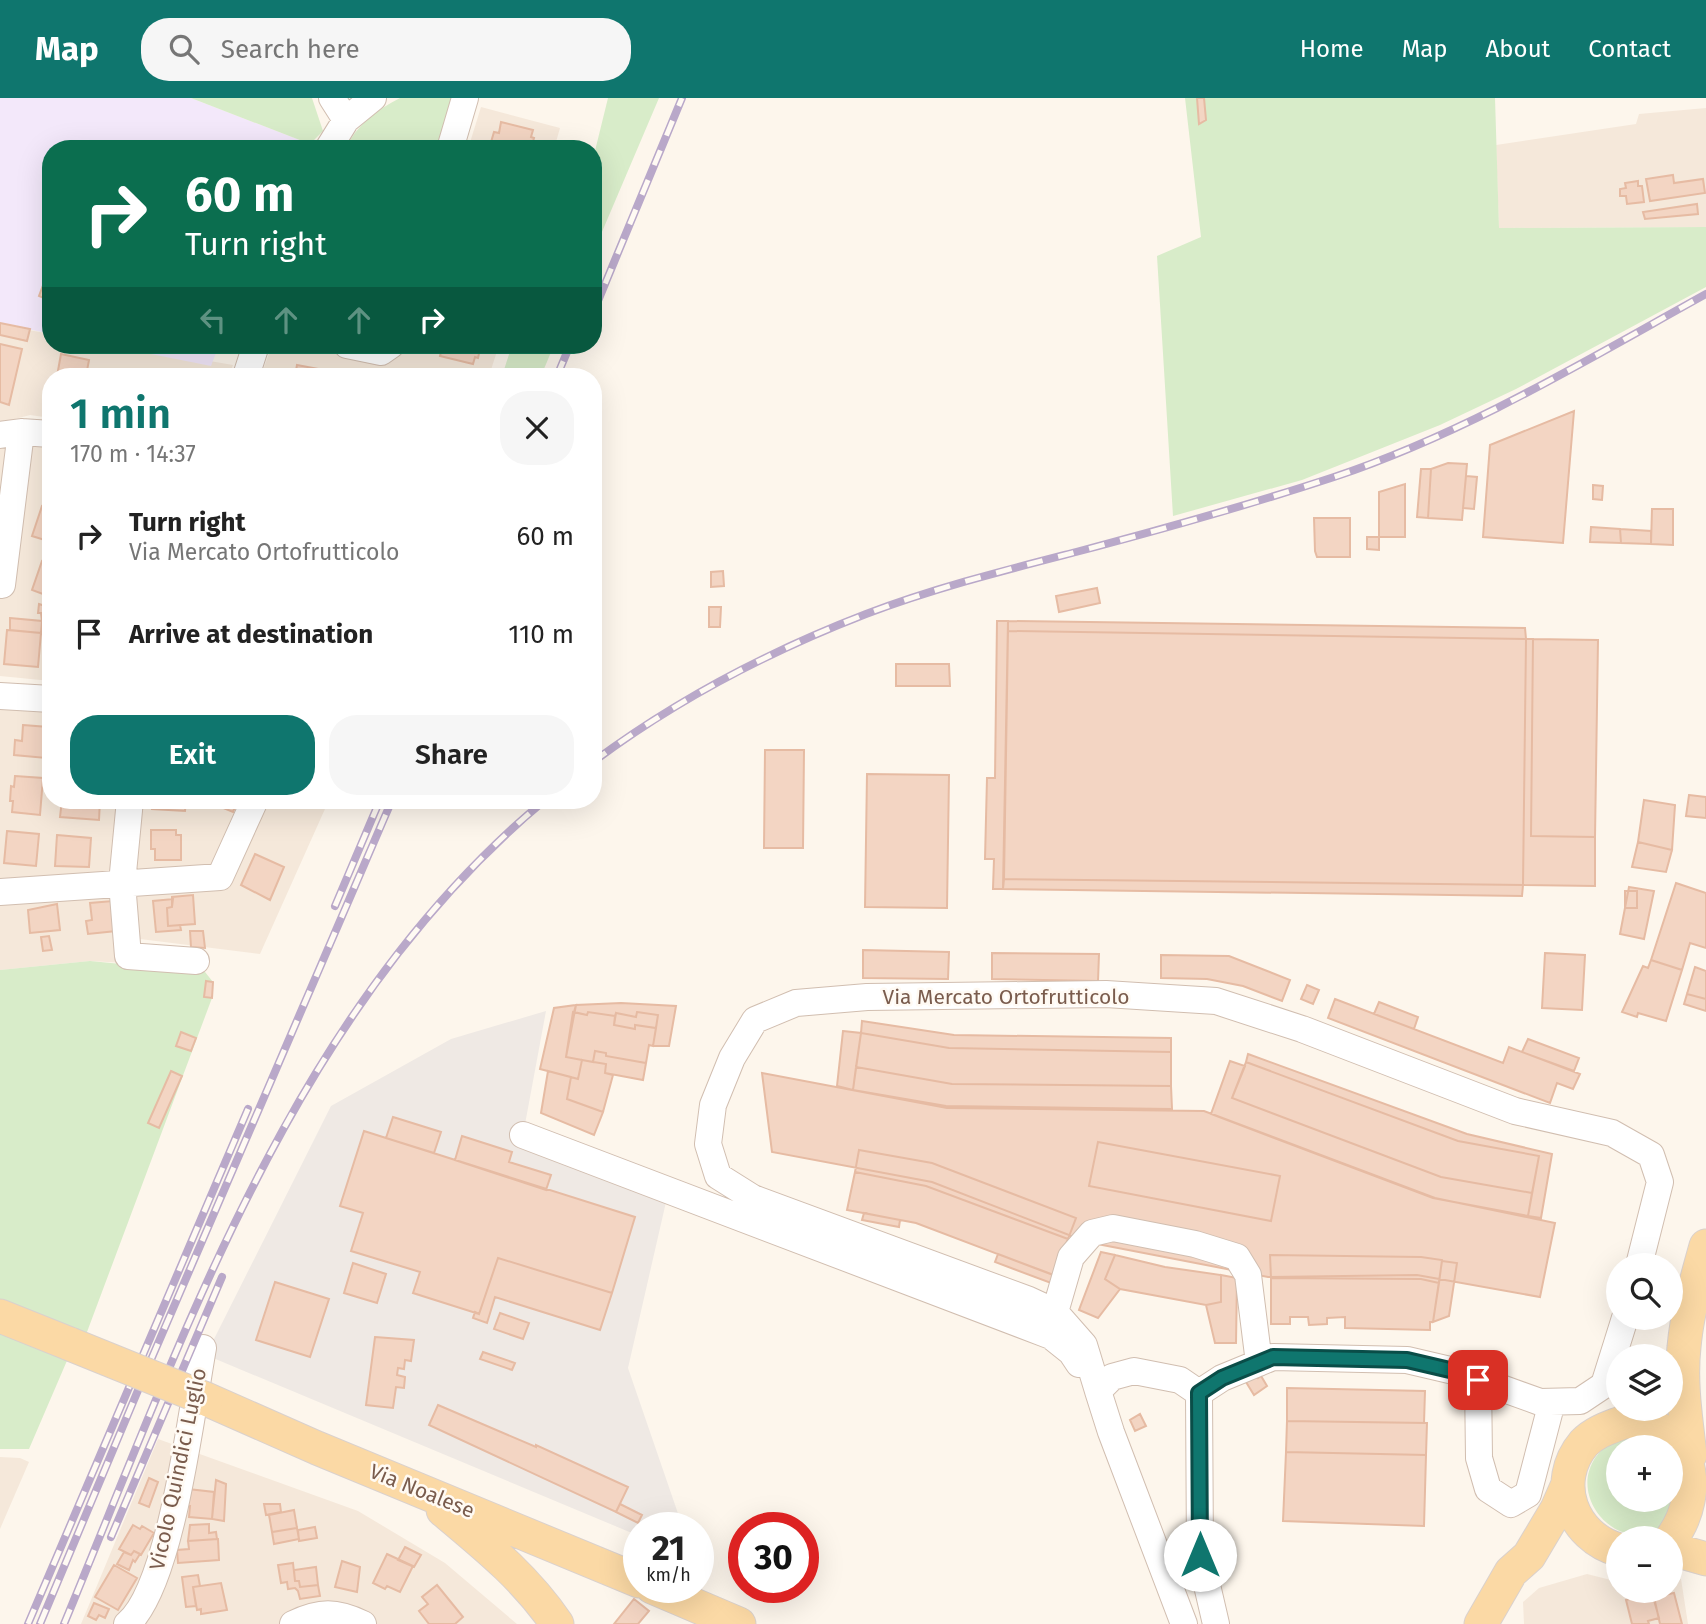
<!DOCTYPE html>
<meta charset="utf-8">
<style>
:root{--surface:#fff;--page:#f6f6f6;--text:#222;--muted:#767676;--accent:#0f766e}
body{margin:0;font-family:"Fira Sans",sans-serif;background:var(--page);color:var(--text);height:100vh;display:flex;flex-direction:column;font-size:26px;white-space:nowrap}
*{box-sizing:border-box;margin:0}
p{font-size:23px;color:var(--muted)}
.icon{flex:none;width:38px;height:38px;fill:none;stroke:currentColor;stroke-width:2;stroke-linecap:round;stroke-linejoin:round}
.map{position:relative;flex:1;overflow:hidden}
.drawer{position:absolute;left:42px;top:270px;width:560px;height:441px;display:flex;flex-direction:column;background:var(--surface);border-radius:28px;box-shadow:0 7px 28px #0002}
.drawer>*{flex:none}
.top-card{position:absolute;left:42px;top:42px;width:560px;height:214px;border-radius:28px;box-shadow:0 7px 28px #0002;background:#0b6e4f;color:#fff;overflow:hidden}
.buttons{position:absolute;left:1606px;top:1155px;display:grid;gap:14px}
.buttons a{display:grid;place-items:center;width:77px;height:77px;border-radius:50%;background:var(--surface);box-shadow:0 7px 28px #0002;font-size:35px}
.speed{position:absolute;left:623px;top:1414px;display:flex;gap:14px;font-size:35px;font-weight:700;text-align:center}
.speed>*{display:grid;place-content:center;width:91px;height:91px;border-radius:50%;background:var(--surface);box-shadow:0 7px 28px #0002;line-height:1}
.speed small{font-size:18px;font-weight:400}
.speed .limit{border:10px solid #d22;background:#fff;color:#111}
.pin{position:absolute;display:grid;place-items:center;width:60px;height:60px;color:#fff;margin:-30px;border-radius:14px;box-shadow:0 4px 10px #0006}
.me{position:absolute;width:77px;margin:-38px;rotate:0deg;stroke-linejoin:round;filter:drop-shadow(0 0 5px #0008)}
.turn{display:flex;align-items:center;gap:24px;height:147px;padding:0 28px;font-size:32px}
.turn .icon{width:91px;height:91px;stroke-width:2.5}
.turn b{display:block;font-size:49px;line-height:60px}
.lanes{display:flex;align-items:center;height:66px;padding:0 28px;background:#0003;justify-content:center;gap:35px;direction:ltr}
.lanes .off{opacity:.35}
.round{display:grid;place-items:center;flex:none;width:74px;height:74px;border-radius:28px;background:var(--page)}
.overview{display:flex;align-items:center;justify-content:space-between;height:119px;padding:0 28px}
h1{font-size:42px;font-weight:600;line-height:52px;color:var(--accent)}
.primary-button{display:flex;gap:14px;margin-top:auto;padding:14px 28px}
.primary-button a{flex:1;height:80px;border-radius:28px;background:var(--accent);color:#fff;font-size:28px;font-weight:600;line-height:80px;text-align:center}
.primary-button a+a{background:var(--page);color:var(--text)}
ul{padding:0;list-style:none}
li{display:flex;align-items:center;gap:21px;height:98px;padding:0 28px}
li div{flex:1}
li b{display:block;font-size:26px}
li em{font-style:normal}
header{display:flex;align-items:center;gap:42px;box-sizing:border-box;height:98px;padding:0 35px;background:var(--accent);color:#fff}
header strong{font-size:33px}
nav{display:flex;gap:38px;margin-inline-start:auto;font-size:24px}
.search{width:490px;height:63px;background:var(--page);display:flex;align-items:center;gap:18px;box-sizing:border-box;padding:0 24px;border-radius:28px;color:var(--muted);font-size:26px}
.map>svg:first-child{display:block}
.residential{fill:#f5e8da}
.industrial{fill:#efe9e4}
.education{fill:#f3e8fa}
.green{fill:#d8ecc9}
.building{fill:#f3d5c3;stroke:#e6bba3;stroke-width:2}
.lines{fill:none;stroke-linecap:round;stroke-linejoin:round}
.minor-casing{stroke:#d1beb0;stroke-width:28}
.major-casing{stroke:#dad1cd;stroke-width:35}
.minor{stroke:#fff;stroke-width:26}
.major{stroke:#fbd9a5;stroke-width:33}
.rail-casing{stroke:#b9a8c9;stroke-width:8}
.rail{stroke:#fffaf3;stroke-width:5;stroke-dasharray:16;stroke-linecap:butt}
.major-bridge-casing{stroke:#dad1cd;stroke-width:35;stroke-linecap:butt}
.major-bridge{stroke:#fbd9a5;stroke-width:33}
.route-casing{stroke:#0a4d48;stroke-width:18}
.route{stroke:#0f766e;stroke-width:12}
.labels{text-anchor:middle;stroke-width:5;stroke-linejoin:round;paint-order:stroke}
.street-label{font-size:21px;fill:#7a5c4d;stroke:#fffaf3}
</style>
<header>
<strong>Map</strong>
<div class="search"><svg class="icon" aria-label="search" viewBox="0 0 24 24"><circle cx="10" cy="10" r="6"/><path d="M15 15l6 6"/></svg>Search here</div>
<nav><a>Home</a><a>Map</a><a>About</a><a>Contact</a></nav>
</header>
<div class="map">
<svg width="1706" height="1526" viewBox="0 0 1706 1526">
<rect width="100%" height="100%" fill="#fdf6ec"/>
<path class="residential" d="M481 9 560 30 554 51H468Z
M1706 10V129L1499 130 1496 47 1636 26 1639 16Z
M0 227 51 236V247H116L233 267 229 278H51V320L30 317 0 325Z
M272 247H499L489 278H261Z
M26 345 51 347V583L0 578V350Z
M0 608 51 614V702H329L260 856 132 840 125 865 90 863 0 872Z
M158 1341 358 1413 445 1465 517 1526H81Z
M0 1359 20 1360 29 1364 0 1431Z
M1587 1476 1619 1484V1493H1671V1483L1681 1481 1688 1526H1524L1523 1504 1539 1490Z"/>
<path class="industrial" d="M546 913 523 1037 666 1104 628 1270 683 1430H639V1438L206 1257 331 1008 451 941Z"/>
<path class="education" d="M0 0H191L310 46 309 51H51V236L0 225Z
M106 247H219L211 268Z"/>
<path class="green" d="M191 0H312L323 33 310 46Z
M400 0H460L446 51H345C357 27 376 12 400 0Z
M608 0H659L593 155V61Z
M1185 0H1495L1499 130 1706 129V189L1516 291 1440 327 1302 382 1173 418 1157 158 1201 139Z
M512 247H554L541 278H502Z
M90 863 205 874 213 884 212 900 84 1242 0 1208V872Z
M0 1230 69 1258 29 1351H0Z
M1624 1337 1671 1349H1619V1402H1671V1349L1687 1392C1680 1402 1666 1426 1657 1431 1608 1459 1547 1373 1624 1337Z"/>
<path class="building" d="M1197 0H1204L1206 22 1199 26Z
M501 24 533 32 531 39 534 40 531 51H489L494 34 499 35Z
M1673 77 1674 85 1703 81 1705 95 1650 103 1646 81Z
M1638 83V88H1642L1644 104 1627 106 1626 98H1620V91L1626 90 1625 85Z
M1697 106 1698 116 1645 121 1643 114Z
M51 166V203L39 198Z
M0 225 30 231 27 243 0 237Z
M0 246 22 251 9 307 0 304Z
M440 247H481L478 260 475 259 473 266 440 258 443 247Z
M61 256 89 262 86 278H57Z
M297 267 345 276 344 278H295Z
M145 272V278H118V273Z
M1574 313 1563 445 1483 439 1490 347Z
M47 355H51V388L44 387Z
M1448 365 1467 366 1462 422 1428 420 1431 371Z
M1421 371H1431L1428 420 1417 419Z
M1466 378 1477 379 1474 411 1463 410Z
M1405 386V439H1379V394Z
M1593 387 1603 388 1602 402 1593 401Z
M42 408 51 410V444L32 438Z
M1652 411H1673V447L1651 446Z
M1314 420H1350V459H1317L1315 453Z
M1591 429 1620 431 1621 445 1590 444Z
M1620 431 1651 433V446L1621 445Z
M1367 439H1379V452L1367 451Z
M42 463 51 466V499L32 492Z
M723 473 724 488 711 489V474Z
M1097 490 1100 505 1059 514 1056 498Z
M39 506 51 510 50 537 41 536 42 523 41 515H38Z
M709 509H721L720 529H709Z
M10 520 42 523 41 535 10 532Z
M997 523H1008L1003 791H993L994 761H985L987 680H995Z
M1008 523 1525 530 1526 541 1008 533Z
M7 532 41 535 38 569 4 566Z
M1008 533 1526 541 1523 787 1004 781Z
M1526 541H1533L1531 738 1595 739V788L1523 787Z
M1533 541 1598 542 1595 739 1531 738Z
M896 566H949L950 588H896Z
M23 627 48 629 46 660 14 657 15 642 22 643Z
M765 652H804L803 750H764Z
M867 676 949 677 947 810 865 809Z
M15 678 43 680 40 717 12 714 13 703H10L11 688 14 689Z
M1689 697 1706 699V720L1686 718Z
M62 702H100L99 722 60 719Z
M152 702H186L185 713 152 711Z
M204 702H238L233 714Z
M1644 702 1675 707 1672 752 1638 744Z
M151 732H176V737H181V762H155V751H151Z
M7 733 39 736 36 768 4 765Z
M57 737 91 740 89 769 55 768Z
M1638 744 1672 752 1666 774 1632 769Z
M255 756 284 769 270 802 241 787Z
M1004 781 1523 787 1522 798 1003 791Z
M1676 785 1706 795V850L1690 845 1682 872 1651 862Z
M1629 789 1654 793 1644 841 1620 836Z
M1625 793H1637V810H1625Z
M193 797 195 826 168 828 167 810 172 809V799Z
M173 801 172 809 167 810 168 828 180 827 181 832 156 834 153 803Z
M113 803 116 833 88 836 86 823 92 822 90 805Z
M57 806 60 832 30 835 28 812Z
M190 833H203L205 850 191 849Z
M49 838 52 852 43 853 41 839Z
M863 852 949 854 948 881 863 880Z
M992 855 1099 856 1098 883 992 881Z
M1545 855 1585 857 1582 912 1542 910Z
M1161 857 1229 858 1290 882 1282 903 1243 888 1207 881 1161 880Z
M1651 862 1682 872 1666 923 1638 915 1637 919 1622 914 1643 868 1648 870Z
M1695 869 1706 873V901L1687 896Z
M206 883 213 884 212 900 204 899Z
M1307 887 1319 892 1313 906 1301 901Z
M1687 896 1706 901V913L1684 906Z
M1335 901 1503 965 1509 949 1580 976 1573 991 1557 985 1550 1005 1328 920Z
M1379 904 1418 919 1414 931 1374 916Z
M621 905 676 908 669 948H653L658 917 637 914 636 919 616 915 615 918 588 914 587 917 574 914 576 907Z
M576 907 566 959 582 962 578 981 540 971 554 910Z
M573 914 587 917 588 914 615 918 614 927 635 931V927L656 930 653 948 649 947 646 965 606 958V955L595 953 593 964 566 959Z
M637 914 658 917 656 930 635 927V931L614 927 616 915 636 919Z
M862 923 954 937 1171 940V954L949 950 861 935Z
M843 933 861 935 853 992 837 988Z
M181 934 196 940 191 953 176 948Z
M861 935 949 950 1171 954V988L952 986 856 969Z
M1528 941 1579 960 1574 973 1522 954Z
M595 953 606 955V958L646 965 643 982 605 975 606 966 593 964Z
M1248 956 1467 1036 1552 1056 1541 1120 1528 1118 1539 1058 1458 1043 1246 964Z
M582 962 606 966 605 975 613 977 603 1014 567 1001 571 979 578 981Z
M1230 963 1245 968 1232 1000 1441 1079 1532 1095 1528 1118 1433 1100 1211 1016Z
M1246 964 1458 1043 1539 1058 1532 1095 1441 1079 1232 1000Z
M856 969 952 986 1171 988 1172 1011 946 1008 853 992Z
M171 973 182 978 159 1030 148 1025Z
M548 973 571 979 567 1001 603 1014 594 1037 541 1015Z
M762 975 947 1010 1204 1013 1435 1100 1555 1125 1540 1199 1417 1177 1268 1179 1087 1144 932 1084 772 1054Z
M393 1019 441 1034 434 1055 386 1040Z
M364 1033 635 1119 612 1195 498 1160 479 1216 413 1195 420 1174 351 1153 363 1115 340 1108Z
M462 1038 512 1054 509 1064 551 1077 546 1092 455 1062Z
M1098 1044 1280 1078 1271 1123 1089 1088Z
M859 1052 932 1065 1076 1120 1068 1141 926 1088 855 1074Z
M855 1074 926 1088 1068 1141 1053 1177 916 1125 847 1112Z
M864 1115 900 1122 899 1129 862 1122Z
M1101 1154 1115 1157 1105 1181 1120 1191 1098 1220 1079 1212Z
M998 1156 1054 1177 1051 1185 995 1164Z
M1115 1157 1165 1169 1221 1177V1204L1206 1207 1120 1191 1105 1181Z
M1270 1157 1421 1159 1442 1162 1439 1185 1421 1181 1271 1180Z
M498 1160 612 1195 600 1232 495 1199 487 1225 473 1220 475 1214 479 1216Z
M1442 1163 1457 1165 1449 1218 1433 1224Z
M353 1165 386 1176 377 1205 344 1195Z
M1221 1177 1237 1180 1236 1245H1215L1206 1207 1221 1204Z
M1271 1180 1421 1181 1439 1185 1433 1224H1430V1232L1345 1230V1219L1327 1220V1226L1309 1227 1308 1219H1290V1226H1271Z
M275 1184 329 1201 310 1259 256 1242Z
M500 1215 529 1225 523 1241 494 1231Z
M375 1239 414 1242 411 1263 405 1262 404 1271 398 1270 397 1277 405 1279 404 1290 396 1289 393 1310 366 1307Z
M483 1254 515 1265 512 1272 480 1261Z
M1246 1260 1258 1280 1261 1278 1267 1288 1254 1297 1235 1266Z
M1287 1290 1425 1293 1424 1325 1287 1323Z
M438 1307 536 1349V1347L628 1389 616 1414 429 1327Z
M1140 1316 1146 1328 1135 1333 1130 1322Z
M1287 1323 1427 1325 1426 1357 1286 1354Z
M1286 1354 1426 1357 1424 1428 1283 1423Z
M149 1380 158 1384 149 1409 139 1405Z
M216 1382 226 1386 224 1423 212 1421Z
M188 1391 214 1394 212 1421 189 1419 190 1408H187Z
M264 1406H280L281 1414 266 1417Z
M620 1406 642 1417 638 1425 616 1414Z
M294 1412 297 1430 272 1434 269 1417Z
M209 1426V1435L216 1434 217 1441 188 1443 190 1427Z
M133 1427 140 1431 142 1428 154 1435 141 1457 134 1453 131 1457 119 1451Z
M315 1429 317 1440 299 1443 298 1432Z
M297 1430 299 1441 274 1446 272 1434Z
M218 1441 219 1462 178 1465 177 1452 189 1451 188 1443Z
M405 1449 421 1457 414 1469 398 1462Z
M134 1453 140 1456 135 1464 133 1462 129 1472 117 1466 124 1454 131 1457Z
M387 1456 413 1468 400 1494 387 1488 385 1491 373 1485Z
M342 1463 360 1469 357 1494 335 1489Z
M293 1465 295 1483H299L300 1489 318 1487 320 1498 300 1501 298 1493 295 1490 288 1491 287 1484 281 1485 278 1467Z
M114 1467 137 1480 118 1512 95 1499Z
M316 1469 318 1487 300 1489 299 1483H295L294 1472Z
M198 1477 200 1488 193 1489 196 1508 186 1509 182 1479Z
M221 1485 227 1512 201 1516V1511L197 1512 193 1489Z
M437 1487 463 1519 455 1526H429L419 1513 428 1506 422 1499Z
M1652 1495 1659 1520 1648 1523 1649 1526H1632L1626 1502Z
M1674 1495 1682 1526H1660L1654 1499Z
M634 1501 649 1513 638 1526H614Z
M94 1505 109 1511 105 1520 99 1517 96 1522 88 1518Z"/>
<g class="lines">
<defs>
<path id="minor" d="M332 0 346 22
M328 51 346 22 373 0
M450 51 465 0
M347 247 381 254 391 247
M246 278 256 247
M0 337 21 334 51 336
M2 487 21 334
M0 598 51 601
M130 702 122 785 128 858 196 863
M0 794 220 779 255 702
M523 1037 1051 1238 1071 1254 1079 1266
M1055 1214 1071 1159 1092 1135 1113 1130 1195 1146 1237 1159 1248 1177 1259 1265
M1478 1281 1479 1360 1488 1391 1511 1406 1528 1396 1552 1304
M1098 1293 1084 1247 1055 1214 1029 1202 753 1100 718 1078 708 1046 713 1007 732 960 755 922 796 905 867 899 1106 896 1216 903 1302 931 1515 1013 1612 1035 1651 1057 1660 1084 1639 1167
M1199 1295 1222 1280 1273 1259 1407 1262 1454 1273 1540 1304 1580 1303 1604 1287 1625 1220
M127 1526C171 1490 192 1310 203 1250
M293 1526C320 1513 336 1513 363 1526
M1184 1526 1111 1334 1098 1293 1112 1279 1134 1273 1180 1282 1199 1295 1200 1457 1216 1526"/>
<path id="major" d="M0 1218 70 1246
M206 1301 317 1350 639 1483
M1623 1324C1693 1321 1706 1394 1671 1441
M1690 1357C1686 1321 1680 1285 1684 1249 1687 1215 1697 1180 1706 1148
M443 1412C485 1447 526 1480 557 1526
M1671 1451 1706 1461
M1619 1452C1572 1439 1551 1384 1584 1345 1595 1334 1608 1330 1621 1325 1630 1321 1637 1315 1645 1311
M652 1489 739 1526
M1481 1526 1511 1474 1529 1458 1557 1411 1568 1386"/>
</defs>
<use href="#minor" class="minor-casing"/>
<use href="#major" class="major-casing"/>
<use href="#minor" class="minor"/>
<use href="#major" class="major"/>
<defs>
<path id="rail" d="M593 215 682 0
M557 278 570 247
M593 664C676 602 770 553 866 516 934 490 1006 472 1076 454 1163 431 1249 407 1334 379 1466 335 1585 263 1706 196
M335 808 380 702
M111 1439 222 1179
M28 1526 248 1011
M40 1526 144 1278 392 702
M64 1526C186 1233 293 912 545 702"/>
</defs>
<use href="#rail" class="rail-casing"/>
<use href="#rail" class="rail"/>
<defs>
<path id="major-bridge" d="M70 1246 206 1301"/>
</defs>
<use href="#major-bridge" class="major-bridge-casing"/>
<use href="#major-bridge" class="major-bridge"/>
</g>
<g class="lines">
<defs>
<path id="route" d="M1200 1457 1199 1295 1222 1280 1273 1259 1407 1262 1454 1273 1478 1282"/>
</defs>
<use href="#route" class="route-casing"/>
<use href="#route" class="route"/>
</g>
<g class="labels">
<g class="street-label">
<text x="1006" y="906">Via Mercato Ortofrutticolo</text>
<text transform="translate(178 1371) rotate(-78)" y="7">Vicolo Quindici Luglio</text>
<text transform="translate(422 1393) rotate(22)" y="7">Via Noalese</text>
</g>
</g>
</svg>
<div class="buttons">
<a><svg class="icon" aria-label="search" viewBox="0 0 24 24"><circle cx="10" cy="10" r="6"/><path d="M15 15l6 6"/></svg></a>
<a><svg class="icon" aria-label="layers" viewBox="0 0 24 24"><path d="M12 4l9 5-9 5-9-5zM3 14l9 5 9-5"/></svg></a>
<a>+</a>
<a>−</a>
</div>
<div class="speed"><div>21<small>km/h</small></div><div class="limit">30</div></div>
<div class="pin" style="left:1478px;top:1282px;background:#d93025"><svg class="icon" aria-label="arrive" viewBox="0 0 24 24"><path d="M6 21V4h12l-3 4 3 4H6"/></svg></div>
<svg class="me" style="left:1200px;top:1457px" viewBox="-20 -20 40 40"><circle r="19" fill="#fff"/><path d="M0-13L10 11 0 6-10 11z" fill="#0f766e"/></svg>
<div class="top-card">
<div class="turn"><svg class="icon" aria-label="right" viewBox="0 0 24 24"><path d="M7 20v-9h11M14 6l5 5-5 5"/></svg><div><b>60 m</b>Turn right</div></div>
<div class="lanes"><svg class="icon off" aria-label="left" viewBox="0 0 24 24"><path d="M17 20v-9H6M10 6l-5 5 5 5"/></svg><svg class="icon off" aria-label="ahead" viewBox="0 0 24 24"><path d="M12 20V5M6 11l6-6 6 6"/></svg><svg class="icon off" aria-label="ahead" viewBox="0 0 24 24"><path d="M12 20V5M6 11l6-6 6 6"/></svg><svg class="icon" aria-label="right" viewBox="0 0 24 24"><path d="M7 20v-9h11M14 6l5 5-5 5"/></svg></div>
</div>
<section class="drawer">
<div class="overview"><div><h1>1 min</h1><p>170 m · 14:37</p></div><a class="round"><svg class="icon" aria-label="close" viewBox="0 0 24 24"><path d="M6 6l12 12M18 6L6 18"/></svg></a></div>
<ul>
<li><svg class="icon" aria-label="right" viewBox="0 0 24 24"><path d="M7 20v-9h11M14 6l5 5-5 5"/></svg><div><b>Turn right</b><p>Via Mercato Ortofrutticolo</p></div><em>60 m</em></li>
<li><svg class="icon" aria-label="arrive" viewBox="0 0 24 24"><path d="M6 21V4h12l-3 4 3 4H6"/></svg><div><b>Arrive at destination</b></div><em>110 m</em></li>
</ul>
<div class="primary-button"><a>Exit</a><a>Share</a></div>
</section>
</div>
